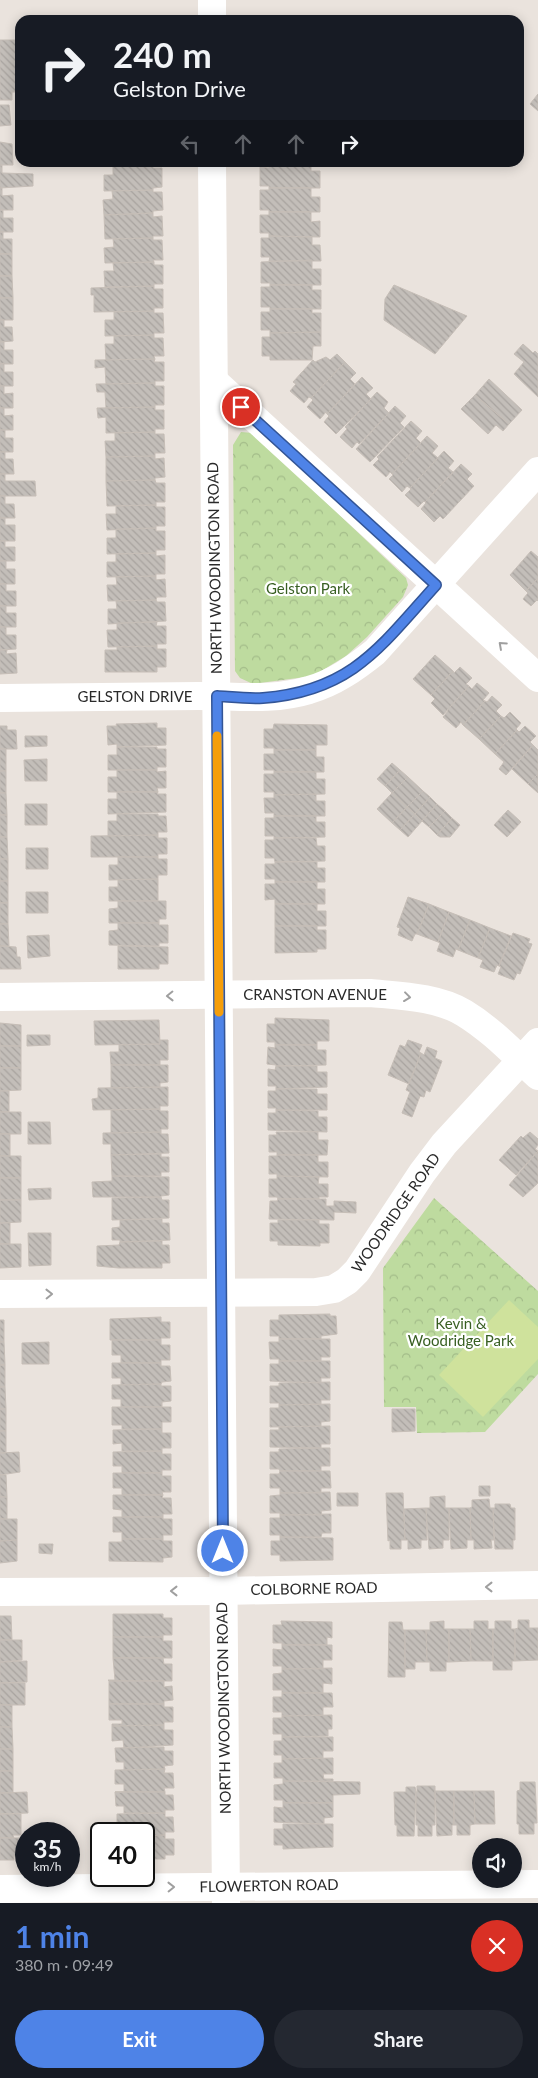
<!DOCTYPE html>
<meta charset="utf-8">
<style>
:root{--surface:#171b24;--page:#242831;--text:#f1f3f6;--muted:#9ea1a6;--accent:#4e83e7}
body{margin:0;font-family:Lato,sans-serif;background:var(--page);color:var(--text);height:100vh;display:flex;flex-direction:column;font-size:19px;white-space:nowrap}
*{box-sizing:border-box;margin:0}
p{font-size:16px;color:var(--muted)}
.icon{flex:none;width:28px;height:28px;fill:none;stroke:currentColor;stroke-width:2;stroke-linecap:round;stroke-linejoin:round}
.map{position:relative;height:1903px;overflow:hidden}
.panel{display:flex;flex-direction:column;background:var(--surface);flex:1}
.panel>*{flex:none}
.banner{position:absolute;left:15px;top:15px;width:509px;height:152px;border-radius:15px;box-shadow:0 2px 12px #0003;background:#171b24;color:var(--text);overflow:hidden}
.controls{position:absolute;left:472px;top:1838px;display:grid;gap:10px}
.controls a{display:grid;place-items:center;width:50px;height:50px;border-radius:50%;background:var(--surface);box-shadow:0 2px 12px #0003;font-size:25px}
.speed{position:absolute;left:15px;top:1822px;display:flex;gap:10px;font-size:25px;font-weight:700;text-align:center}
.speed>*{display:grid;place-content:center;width:65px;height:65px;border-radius:50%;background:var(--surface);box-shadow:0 2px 12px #0003;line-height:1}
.speed small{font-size:12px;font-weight:400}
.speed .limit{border:2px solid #111;border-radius:8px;background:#fff;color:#111}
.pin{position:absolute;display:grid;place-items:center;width:42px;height:42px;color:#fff;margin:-21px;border:2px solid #fff;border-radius:50%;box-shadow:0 1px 5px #0007}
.me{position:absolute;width:55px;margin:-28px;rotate:0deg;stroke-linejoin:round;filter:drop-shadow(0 0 4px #0008)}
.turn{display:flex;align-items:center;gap:18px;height:105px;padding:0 15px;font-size:22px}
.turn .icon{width:65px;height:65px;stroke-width:2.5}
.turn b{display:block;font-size:35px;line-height:42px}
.lanes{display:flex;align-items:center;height:48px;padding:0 15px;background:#0003;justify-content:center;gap:25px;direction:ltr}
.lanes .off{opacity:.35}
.round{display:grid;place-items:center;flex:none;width:52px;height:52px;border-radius:26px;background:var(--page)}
.headline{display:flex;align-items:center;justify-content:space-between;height:85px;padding:0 15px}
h1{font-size:30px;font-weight:700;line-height:38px;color:var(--accent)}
.cta{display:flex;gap:10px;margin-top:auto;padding:10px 15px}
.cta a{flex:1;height:58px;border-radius:30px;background:var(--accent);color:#fff;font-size:20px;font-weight:700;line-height:58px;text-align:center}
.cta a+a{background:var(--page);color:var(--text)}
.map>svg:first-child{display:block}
.park{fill:url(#park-crowns)}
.pitch{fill:#cfe29c}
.building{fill:url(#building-back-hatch);stroke:#c6beb7}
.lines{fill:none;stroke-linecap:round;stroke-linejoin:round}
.street{stroke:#fff;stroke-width:28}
.secondary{stroke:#fff;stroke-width:28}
.oneway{stroke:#9f9f9f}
.route-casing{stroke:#335596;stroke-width:12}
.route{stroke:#4e83e7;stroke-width:9}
.slow{stroke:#f59e0b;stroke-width:9}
.labels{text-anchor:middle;stroke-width:4.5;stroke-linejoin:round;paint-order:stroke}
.street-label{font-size:15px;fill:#2a2a2a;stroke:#fff}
.park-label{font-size:15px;fill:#385f22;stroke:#fff}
</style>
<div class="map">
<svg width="538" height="1903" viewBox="0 0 538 1903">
<defs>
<pattern id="park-crowns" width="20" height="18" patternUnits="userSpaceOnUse" patternTransform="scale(1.25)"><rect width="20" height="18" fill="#bedb9f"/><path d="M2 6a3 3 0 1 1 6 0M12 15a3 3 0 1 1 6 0" fill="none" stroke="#a3bc89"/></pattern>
<pattern id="building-back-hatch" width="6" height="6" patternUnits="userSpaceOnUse" patternTransform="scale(1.25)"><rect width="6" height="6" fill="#c3beb9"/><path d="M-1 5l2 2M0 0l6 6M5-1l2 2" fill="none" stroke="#a8a39f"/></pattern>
</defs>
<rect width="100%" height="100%" fill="#eae3dd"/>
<path class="park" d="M241 432 253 433 406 578 408 585 403 597 367 637 346 656 313 676 253 684 240 678 235 671 233 445Z
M434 1198 538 1291V1374L485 1432 417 1433 416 1407H384L383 1268Z"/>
<path class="pitch" d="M509 1300 538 1327V1359L483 1417 439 1375Z"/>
<path class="building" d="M0 40H18L20 92H12V100H0Z
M538 94V111L530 104Z
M0 105H9L11 125 0 126Z
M0 142 12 144 13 165H0Z
M104 162H162V163L104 166Z
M269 163H311V171H320V188H269V186H260V167L269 168Z
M0 165H2V173L33 174V186L0 188Z
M113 165H153V168H162V187L153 188V190L104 191V175H113Z
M0 188H2V196L13 195V210H0Z
M269 188H311V197H320V212H269V210H260V190H269Z
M153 190V192H162L163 210 153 211V213L104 215 103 200 113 199 112 191Z
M0 210H3V218H13V232H0Z
M269 212H311V222L320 221V237L269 236V233H260V215H269Z
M153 213V217L162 216 163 236H153V238L105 239 104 215Z
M0 232H3V239H12V254H0Z
M269 236 312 237V245H320L321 261H269L270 257H261V238H269Z
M153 238V240H162L163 260H153L154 262 105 263 104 248 114 247 113 239Z
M0 254H12V276H0Z
M312 260V269H321V285H270V283H261V262Z
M154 262V265H163V284H154V286L105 287 104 271H114L113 263Z
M0 276H12L13 298H0Z
M270 285H312V290H321V309H270V307H261V287H270Z
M394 285 467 316 435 354 384 320 385 299Z
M154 286V289H163V308H154V311L94 312V295H91V288Z
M0 298H13V320H0Z
M270 309H312V313H321V332L270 333V330H261V312H270Z
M154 311V313H163L164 333H154V335L105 336V320H114V312Z
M0 320H4V327H12L13 341 0 342Z
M321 332V346H313L312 360H270V356H262V337H270V333Z
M154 335V338H163L164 356H154L155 359 106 360 105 344H114V336Z
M0 342H4V350H13V364H0Z
M523 344 533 353 535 351 538 354V397L514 374 524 362 514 354Z
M337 354 345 362 311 398 309 397 304 403 290 391 296 384 293 382 313 360 315 362 326 357 330 360Z
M155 359 154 362H164V381H155V383L106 384 105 367 95 368V360Z
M345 362 356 373 350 379 355 384 327 414 326 412 320 419 307 407 313 400 311 398Z
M4 363V372H13V386H0V364Z
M362 377 373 388 366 394 371 399 336 434 324 422 329 416 327 414Z
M489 379 522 410 509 424 475 395Z
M155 383V386H164V405H155V407L106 408 105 392H97L96 384Z
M0 386H4V394L13 393V408H0Z
M377 392 388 402 384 408 389 413 359 444 357 442 352 448 340 437 347 429 345 427Z
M475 395 509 424 503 431 496 425 488 434 461 409Z
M395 406 406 416 400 423 404 427 370 462 356 449Z
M155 407V410H164V429H155V432L106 433V417L98 418 97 408Z
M0 408H4V416L13 415V430H0Z
M411 421 422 431 416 438 421 443 392 474 390 472 386 477 373 465 379 459 377 457Z
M0 430H5V438H13V452H0Z
M155 432V434H164L165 453H155V456L106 457 105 441H115V433Z
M427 436 438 446 432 453 438 458 410 488 407 486 402 492 389 479 393 475 392 474Z
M444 451 454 461 448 468 453 472 425 502 424 501 418 507 405 495 411 489 410 488Z
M0 452H5V459H13L14 474H0Z
M155 456V459L164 458 165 477 155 478V480L106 481V457Z
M461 464 472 474 467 479 474 486 443 519 440 516 434 522 421 509 426 503 425 502Z
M0 474H5V481H35L36 496H0Z
M155 480 156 483H165V502H156V505L107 506 106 481Z
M0 496H5V504H14L15 518H0Z
M156 505V507H165V526H156V528L107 530 106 514H116V506Z
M0 518H5V525H15V541H0Z
M156 528V531H165V550H156V553L107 554V538H116V529Z
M0 541H5V547H15V561H0Z
M531 551 538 557V578L526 591 510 575Z
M156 553V556L165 555V574H156V576L107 577V562H116V554Z
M0 561H6V569H15V584H0Z
M156 576V580L165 579 166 597H157L156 600 108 601 107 585H117L116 577Z
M538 578V601L537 600 531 606 523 599 528 593 526 591Z
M0 584H6V591H16V606H0Z
M156 600 157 602H165L166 621 108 624V609H117L116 601Z
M0 606H6V613H16V627H0Z
M157 622 156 626H166V644H157V646L108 647 107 630H117V623Z
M0 627H6V635H16V649L0 650Z
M157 646V649H166V667H157V672H105V650H117V647Z
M0 650H7L6 654 16 653 17 673 0 674Z
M435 655 453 671 431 695 413 679Z
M460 667 472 678 466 684 469 686 443 715 431 703 435 699 431 695 453 671 454 673Z
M477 683 489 693 483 700 485 701 463 725 461 722 456 728 443 717 448 711 447 710 469 686 472 689Z
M492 696 502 705 496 711 501 716 479 739 463 725 485 701 487 702Z
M510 712 521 723 516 729 517 730 495 754 479 739 501 716 504 718Z
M157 723V728H166V745L117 747V744L108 745 107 726H117L116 724Z
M274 724 327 725V745H316V750H274V748H264V729H273Z
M0 726H7V730H16L17 749H0Z
M525 726 536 736 530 742 533 745 506 775 499 769 504 762 495 754 517 730 519 732Z
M25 736H47V746L25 747Z
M533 745 538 750V774L528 784 512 769Z
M117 747H157V749H166V767H157V770H108V755H117Z
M0 749H6V771H0Z
M274 750H316V757H324V772H274V770H264V754H274Z
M47 759V781H25L24 760Z
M392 763 400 770 385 786 377 779Z
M117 770H157V772L166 771V788H157L158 792H108V777H117Z
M400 770 408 777 392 793 385 786Z
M0 771H6V793H0Z
M274 772H316V779H325V794L274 795V792H264V774H274Z
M538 774V793L528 784Z
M408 777 423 791 407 807 392 793Z
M423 791 430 797 415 814 407 807Z
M117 792H158L157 794H166V812L108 814V799H117Z
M0 793H6L7 815H0Z
M392 793 407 807 392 823 377 809Z
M316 794V801H325V816H274V813H265L264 798H274V795Z
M430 797 437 804 422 821 415 814Z
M25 804H47V825H25Z
M437 804 445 811 429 827 422 821Z
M407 807 415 814 400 830 392 823Z
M508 810 521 822 507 837 494 825Z
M445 811 452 818 437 835 429 827Z
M117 814H158V816H166L167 832H158V835L108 836V821H117Z
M415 814 422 821 408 837 400 830Z
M0 815H7V837H0Z
M274 816H316V822H325V837L274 838V836H265V818H274Z
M452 818 460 825 450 837H440L437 835Z
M158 835V838H167V854H158V857H91V836Z
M0 837H7L8 859H0Z
M274 838H316L317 846H325V861L275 862 274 858H265V840H274Z
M26 848H48V869H26Z
M118 857H158V859H167V875H158V879L109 880V865H118Z
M0 859H8V881H0Z
M275 862H317V868H325V882H275V879H265V864H275Z
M158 879V901H109V887H118V880Z
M0 881H8V903H0Z
M275 882H317V889H325V904H275V899L265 900V884H275Z
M26 892H48V913H26Z
M408 897 429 904 417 934H415L412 941 398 935 400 928 397 927Z
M118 901H166V919H159V923H109V909L118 908Z
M0 903H8V924H0Z
M275 904H317V911H326V926H275Z
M429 904 449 912 438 942 417 934Z
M449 912 470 920 458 950 456 949 453 957 437 951 440 943 438 942Z
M470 920 490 928 478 958 458 950Z
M118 923H159V925H168V943H159V946L109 945V931L118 930Z
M0 924H8L9 946H0Z
M275 926H317V930H326V949H317V952L275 953Z
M490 928 511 936 499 966 497 965 494 972 480 967 483 960 478 958Z
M513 933 530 939 528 943 532 944 520 974 517 973 514 980 498 974 501 967 499 966Z
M49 935 50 956 28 958 27 936Z
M0 946 16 947 17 957H20L21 969H0Z
M118 946 168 947V964H159V969H118Z
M275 1018 329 1020V1041H317V1045H275V1042H267V1024H275Z
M159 1020 160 1044 95 1045 94 1021Z
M0 1023 21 1025V1046H0Z
M27 1035H50V1045L27 1046Z
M159 1040H168V1060H160V1065H111L110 1052H119V1045L160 1044Z
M408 1040 422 1045 419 1052 421 1053 409 1084 388 1075 400 1045 405 1047Z
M275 1045H317V1050H326V1065L276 1066V1065L267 1064 268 1047 275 1048Z
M0 1046H21V1068H0Z
M427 1047 437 1051 435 1058 442 1061 430 1092 426 1090 424 1097 420 1096 412 1117 402 1113 410 1092 406 1090 421 1053 424 1055Z
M111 1065H168V1082L160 1083V1087L111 1088Z
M276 1066H317V1072H327V1087L276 1089V1086H268V1069L275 1070Z
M0 1068H21V1090L0 1091Z
M168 1087V1106H160V1109L93 1110 92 1099 98 1098V1088Z
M276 1089H317V1094H327V1110H276V1108H268V1091H276Z
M0 1091H9V1112H0Z
M160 1109V1111H168V1129H161V1132L111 1133V1110Z
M276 1110 318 1111V1117H327V1132L268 1130V1113H276Z
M0 1112H21V1134H0Z
M28 1122H50L51 1144H28Z
M161 1132V1134H168L169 1153 111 1155V1144H103V1133Z
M276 1132H318V1140H328L327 1155H277V1152H269V1135H277Z
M530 1132 538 1139V1145L535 1149 538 1151 516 1175 499 1160 521 1136 523 1138Z
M0 1134H10V1156H0Z
M538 1151V1183L523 1197 509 1185Z
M161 1154V1157H169V1172H161V1176H112L111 1155Z
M277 1155H318V1162H328V1177L277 1176V1174H269V1156H277Z
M0 1156H21V1178H0Z
M112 1176 169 1177V1195L161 1196V1197H93L92 1182 112 1181Z
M277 1176 319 1177 318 1184H328V1197H319V1199H278L277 1197H269V1179H277Z
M0 1178H21V1200H0Z
M51 1188V1199L29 1200 28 1189Z
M161 1197 162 1200H169V1218L112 1220V1198Z
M278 1199H326V1206H334V1201L356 1202V1213L334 1212V1220L269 1219 270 1201H277Z
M0 1200H21V1222L0 1223Z
M162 1219V1223H169L170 1240 120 1242V1240H112V1228L120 1227V1220Z
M278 1220H319V1224H329V1243H320V1246L278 1245V1241H270V1223H278Z
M0 1223H10V1244H0Z
M28 1233H51V1265L29 1266Z
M162 1241V1245H169L170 1263H162V1268H119L97 1266V1246L119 1245 120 1242Z
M0 1244H21V1267L0 1268Z
M330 1314V1316H336L337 1334 321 1336V1339H279V1336H270V1320H279V1315Z
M161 1317V1322H170V1338H161V1340H110V1319Z
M0 1320H4V1342H0Z
M279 1339H330V1357H321V1361H279V1359H270L269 1342H279Z
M112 1340H161V1345H170V1360H161V1363H121V1355H112Z
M0 1342H4L5 1365H0Z
M49 1342V1364H22V1343Z
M279 1361H330V1378H321V1383L270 1381V1364H279Z
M112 1363H161V1366H170L171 1381 162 1382 161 1384 121 1385V1378H112Z
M0 1365H5V1387H0Z
M330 1382V1400H321V1404L279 1405V1403H270V1386H279V1383Z
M161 1384V1386H171V1401L162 1402V1407H121V1399H112V1385Z
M0 1387H5L6 1409H0Z
M330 1404V1421L321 1422V1426L270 1427V1408H279V1405Z
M112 1407H171V1422H162V1429H122V1425H112Z
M0 1409H6V1431H0Z
M392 1409H415V1431L392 1432Z
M330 1426V1444H321V1448L270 1447V1430H279V1427Z
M162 1429V1433H171V1448H162V1451H122V1443L113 1444V1430Z
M0 1431H6V1453H0Z
M321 1448H330V1466H321V1471H280L279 1469H270V1452H279V1449Z
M162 1451V1454H171V1470H162V1473H122V1466H113V1452Z
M19 1452 20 1472 0 1475V1453Z
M280 1471H330L331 1488H321V1493H280V1488H270V1474H279Z
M113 1473H162V1476H171V1492H162L163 1495H122V1488H113Z
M0 1475H6L7 1497H0Z
M479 1486H490V1496H479Z
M330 1492 331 1510 321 1511 322 1515H280V1513H270V1496L280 1495V1493Z
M337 1493H358V1506H337Z
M386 1493H403L405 1540H401V1549H390V1540L388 1541Z
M113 1495H163L162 1498H171L172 1514H163V1517H122V1510L113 1509Z
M445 1496V1508H449V1540H443V1548L429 1549 426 1508H430V1497Z
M0 1497H7V1519H0Z
M489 1499 490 1508H493L494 1540H491L492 1548 474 1549V1540H471L470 1508 472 1507V1500Z
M495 1504H510L511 1508H515V1540H513V1549H495L493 1508H495Z
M426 1508 427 1540H421V1548L408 1549V1540H405L404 1509Z
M449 1508H470L471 1540H467V1548L451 1549Z
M331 1514V1533H322L321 1537H280V1535H270V1518H280V1515Z
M113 1517H163V1519H172V1535H163V1539H122V1532H113Z
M0 1519H17V1540L0 1541Z
M280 1537 333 1538V1560L280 1561V1555H271V1541H280Z
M122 1539H163V1541H172V1557L163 1558V1562L109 1561V1542H122Z
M17 1540V1561L0 1563V1541Z
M39 1544H53L52 1554 39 1553Z
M113 1614H163V1618H172V1635H163V1637H113Z
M0 1616H11L12 1640H0Z
M518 1620H529V1628H538V1660L515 1661V1629L518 1628Z
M281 1621 332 1622V1638L327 1637V1645H282V1643H273V1625H282Z
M444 1621V1629H449V1662H446V1671H430V1662H427L426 1630H430V1622Z
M474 1621H488V1629H493V1661H471L470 1629H474Z
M495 1621H511V1629H515V1661H512V1670H493V1629H495Z
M389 1622H402L403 1630H405V1677H388Z
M449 1629H470L471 1661 449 1662Z
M405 1630H426L427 1662H415V1669H405Z
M113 1637H163V1641H172V1658H113Z
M0 1640H22V1660L0 1662Z
M282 1645H332V1660H323V1669H282V1666H273V1649L282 1650Z
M113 1658H163L164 1664H172V1681H109L108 1680H115Z
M27 1661V1682L0 1683V1662Z
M332 1668V1684L323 1683V1693H282V1690H273V1674L282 1673V1669Z
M109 1681H164V1687L172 1686 173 1700 164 1701V1704H109Z
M0 1683H25V1705H0Z
M282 1693H332L333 1707H323V1715L282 1716V1712H273V1697H282Z
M109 1704H164V1707H173V1722H164V1725L112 1726V1724H122V1720H109Z
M0 1705H12V1727H0Z
M332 1715V1729H328V1736L282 1737V1734H273V1718H282V1716Z
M164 1725V1730H173V1745L124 1748 123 1740 112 1741V1726Z
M0 1727H12L13 1749H0Z
M282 1737H333V1751H323V1758L282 1759V1755H274V1741H282Z
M164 1747V1751H173V1765L164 1766 165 1769 124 1770V1762H116L115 1748Z
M0 1749H13V1771H0Z
M333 1758V1774H323L324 1779H333V1781H283V1778H274V1763H282V1759Z
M165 1769 164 1773H173L174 1788H164L165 1792H115H124V1784H115V1770Z
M0 1771H13V1793H0Z
M283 1781 360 1782V1794L333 1795V1803H283V1800H274V1785L283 1784Z
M520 1782H535L537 1823H534V1834H519V1824H517V1791L520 1790Z
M417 1786H435V1825H432V1836H418V1825H416V1792H417Z
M406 1787H415L416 1792 414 1836H397V1825H395L394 1792H406Z
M435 1791H454V1825H452V1835L437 1836Z
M454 1791H474L475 1824 470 1825V1835H457V1825H454Z
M474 1791H494L495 1824H475Z
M27 1792 28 1813 0 1814V1793Z
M115 1792H165V1795H173L174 1810H165V1813H124V1806H116Z
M283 1803H333V1817L324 1818V1824L274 1822V1807L283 1808Z
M165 1813V1817H173L174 1832H165V1835L144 1836V1834H124V1832H117V1814Z
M0 1814H21V1835H13L14 1838H0Z
M283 1824H333V1847L283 1849V1845H274V1829H283Z
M165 1835V1839H174V1855H165V1859H144V1836Z
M0 1838H22V1856H14V1860H0Z"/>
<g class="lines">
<path class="street" d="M214 381 538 678
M0 698C66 697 132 697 199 696 236 696 273 701 309 690 334 683 355 668 375 652L538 471
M0 997 370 993C401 996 438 997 464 1013 492 1030 515 1055 538 1076
M0 1294 316 1292 334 1289 347 1281 357 1271 422 1173 444 1144 538 1042
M0 1592 223 1591 538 1585
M0 1889 538 1884"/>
<path class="secondary" d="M212 20V0
M212 162 226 1903"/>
</g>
<defs><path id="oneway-chevron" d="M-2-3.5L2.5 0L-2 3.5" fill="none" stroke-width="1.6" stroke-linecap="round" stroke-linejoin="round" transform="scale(1.25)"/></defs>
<g class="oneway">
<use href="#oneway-chevron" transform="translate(502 645) rotate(-138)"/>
<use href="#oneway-chevron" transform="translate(170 996) rotate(179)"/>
<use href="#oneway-chevron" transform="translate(407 997) rotate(7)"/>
<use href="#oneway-chevron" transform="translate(49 1294) rotate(-1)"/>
<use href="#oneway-chevron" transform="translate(489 1587) rotate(180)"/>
<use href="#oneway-chevron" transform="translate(174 1591) rotate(180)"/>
<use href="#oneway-chevron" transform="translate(171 1887) rotate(-1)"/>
</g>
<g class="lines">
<defs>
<path id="route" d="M223 1551 217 696C232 697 248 699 263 698 352 691 381 646 436 585L241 407"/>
</defs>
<use href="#route" class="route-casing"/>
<use href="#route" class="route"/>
<path class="slow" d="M217 736 219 1012"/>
</g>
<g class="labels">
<g class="street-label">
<text transform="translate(215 568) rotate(-91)" y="5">NORTH WOODINGTON ROAD</text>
<text x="135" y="702">GELSTON DRIVE</text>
<text x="315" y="1000">CRANSTON AVENUE</text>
<text transform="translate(396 1213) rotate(-55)" y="5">WOODRIDGE ROAD</text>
<text transform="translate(314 1589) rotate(-1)" y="5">COLBORNE ROAD</text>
<text transform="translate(224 1708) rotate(-91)" y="5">NORTH WOODINGTON ROAD</text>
<text transform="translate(269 1886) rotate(-1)" y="5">FLOWERTON ROAD</text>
</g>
<g class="park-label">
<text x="308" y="594">Gelston Park</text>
<text x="461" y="1329">Kevin &amp;<tspan x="461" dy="17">Woodridge Park</tspan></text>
</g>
</g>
</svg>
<div class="controls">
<a><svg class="icon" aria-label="sound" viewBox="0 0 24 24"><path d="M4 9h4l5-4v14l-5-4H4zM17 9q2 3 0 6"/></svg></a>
</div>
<div class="speed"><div>35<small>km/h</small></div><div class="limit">40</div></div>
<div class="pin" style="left:241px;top:407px;background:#d93025"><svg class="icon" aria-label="arrive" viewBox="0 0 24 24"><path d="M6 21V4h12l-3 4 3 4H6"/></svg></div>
<svg class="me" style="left:223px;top:1551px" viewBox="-20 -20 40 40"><circle r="17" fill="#4e83e7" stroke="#fff" stroke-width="3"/><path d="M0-11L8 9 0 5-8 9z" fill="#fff"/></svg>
<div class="banner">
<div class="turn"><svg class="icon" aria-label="right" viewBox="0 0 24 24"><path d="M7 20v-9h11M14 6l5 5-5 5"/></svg><div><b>240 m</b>Gelston Drive</div></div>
<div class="lanes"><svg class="icon off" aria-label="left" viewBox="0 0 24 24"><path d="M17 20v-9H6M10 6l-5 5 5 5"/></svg><svg class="icon off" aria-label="ahead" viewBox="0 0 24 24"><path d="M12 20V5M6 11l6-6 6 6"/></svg><svg class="icon off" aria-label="ahead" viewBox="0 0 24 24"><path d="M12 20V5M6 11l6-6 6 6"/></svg><svg class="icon" aria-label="right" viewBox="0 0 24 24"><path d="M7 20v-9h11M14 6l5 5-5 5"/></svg></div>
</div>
</div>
<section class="panel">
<div class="headline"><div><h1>1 min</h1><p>380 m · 09:49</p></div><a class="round" style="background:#d93025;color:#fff"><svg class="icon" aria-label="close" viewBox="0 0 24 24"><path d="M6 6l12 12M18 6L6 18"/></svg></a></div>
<div class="cta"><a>Exit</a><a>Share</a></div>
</section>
